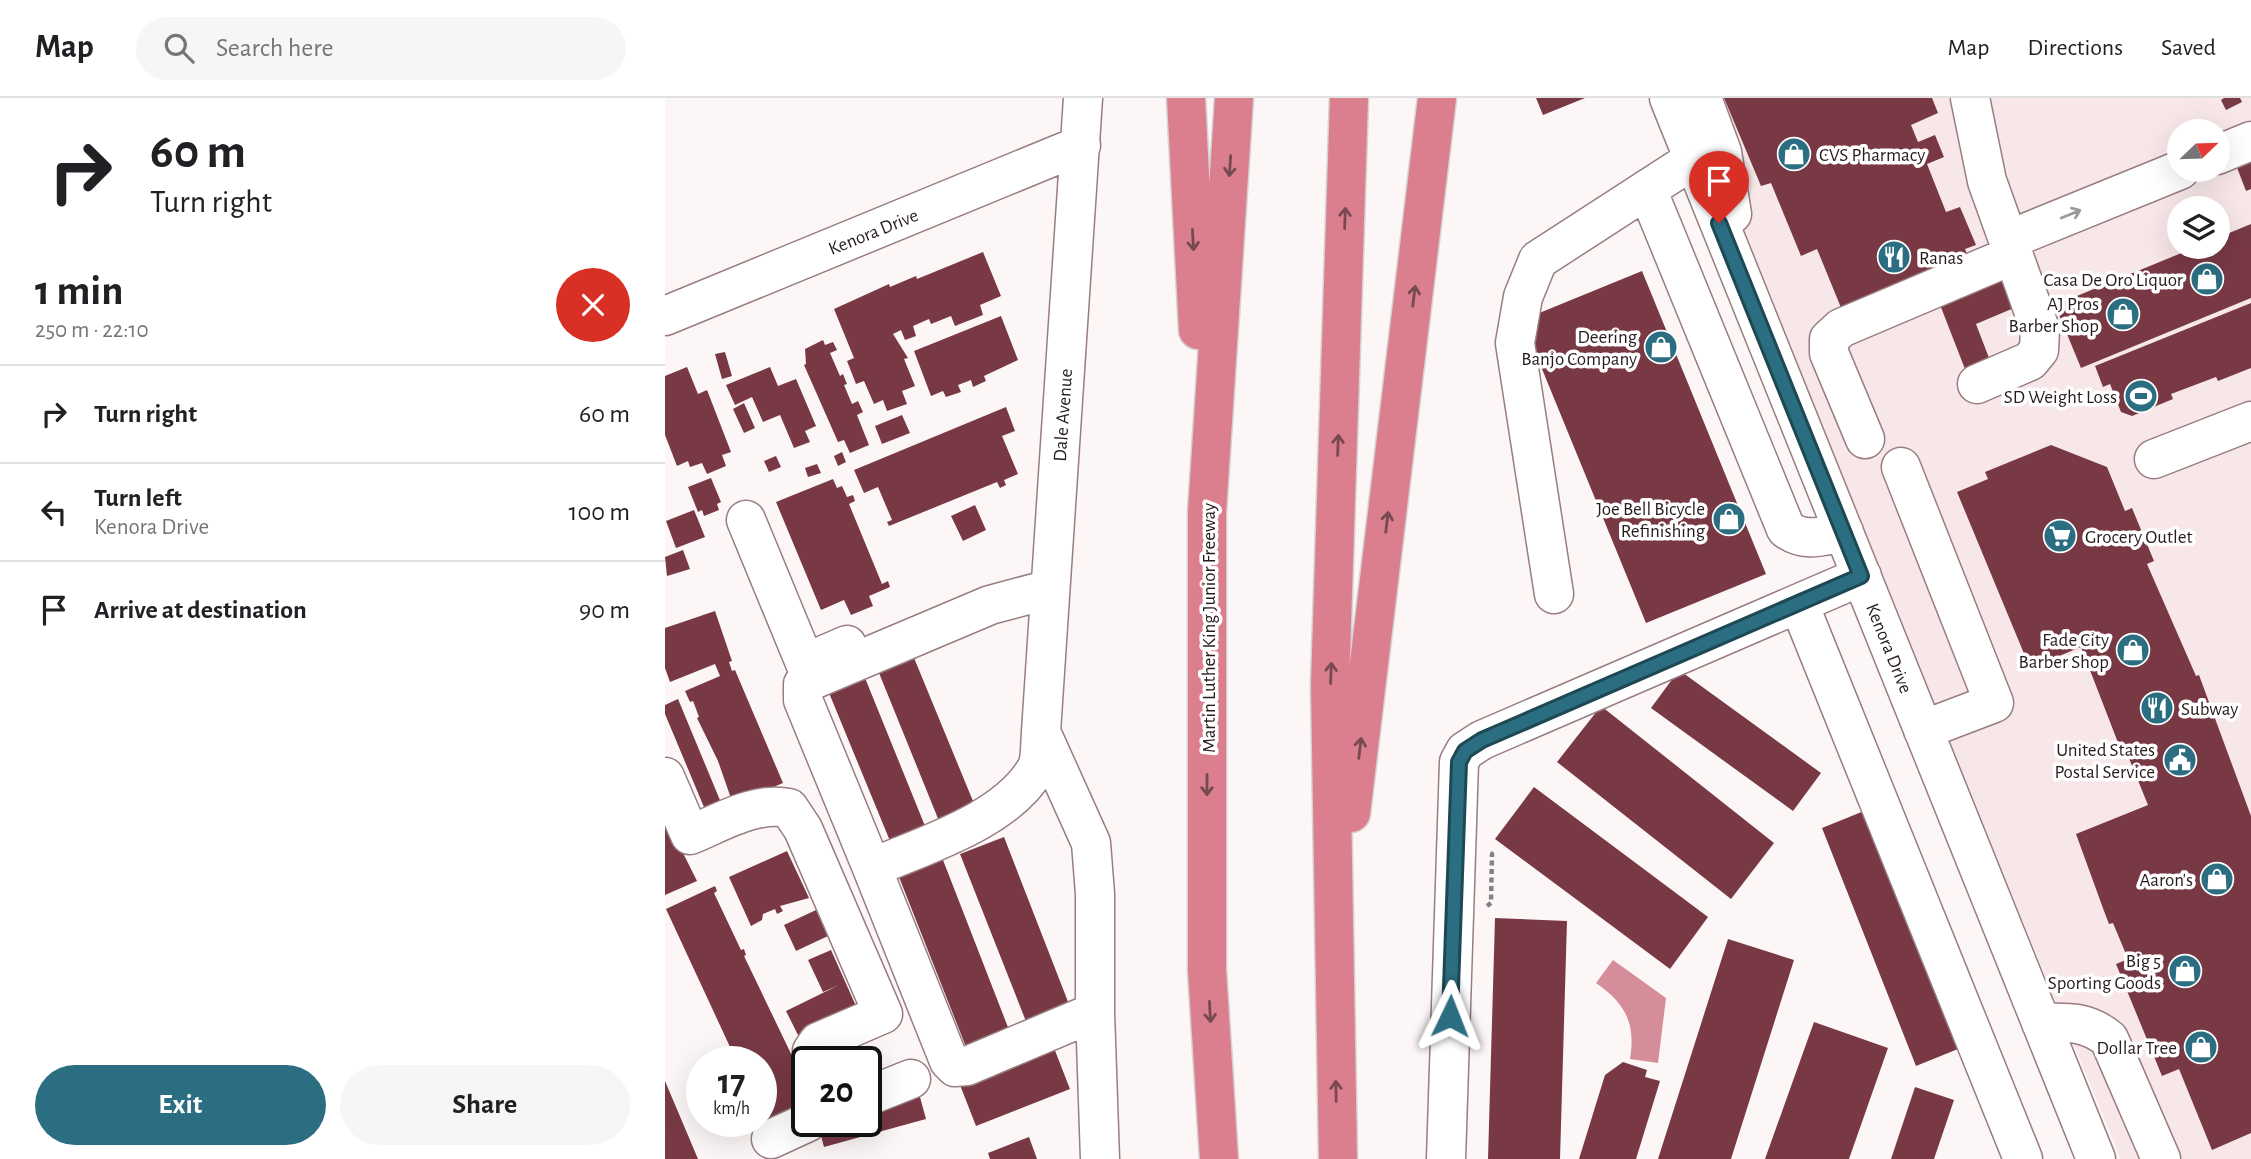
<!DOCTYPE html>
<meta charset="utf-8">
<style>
:root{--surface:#fff;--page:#f6f6f6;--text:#202124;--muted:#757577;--line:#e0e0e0;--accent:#2c6e81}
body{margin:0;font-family:"Alegreya Sans",sans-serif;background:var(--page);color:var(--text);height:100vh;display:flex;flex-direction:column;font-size:26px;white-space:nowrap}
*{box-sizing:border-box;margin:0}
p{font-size:23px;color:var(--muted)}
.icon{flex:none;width:38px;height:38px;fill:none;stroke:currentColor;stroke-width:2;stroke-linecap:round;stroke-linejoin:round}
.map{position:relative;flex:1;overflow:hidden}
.drawer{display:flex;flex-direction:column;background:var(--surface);width:665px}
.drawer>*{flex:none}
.guide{background:#fff;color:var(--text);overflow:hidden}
.needle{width:46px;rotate:67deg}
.fabs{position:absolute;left:1502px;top:21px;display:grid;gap:14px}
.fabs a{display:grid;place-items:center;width:63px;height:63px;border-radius:50%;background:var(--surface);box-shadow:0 7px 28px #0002;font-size:35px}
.speed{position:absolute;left:21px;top:948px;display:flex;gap:14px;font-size:35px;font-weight:700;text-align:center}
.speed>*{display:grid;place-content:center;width:91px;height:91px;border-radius:50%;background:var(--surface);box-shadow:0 7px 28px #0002;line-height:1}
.speed small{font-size:18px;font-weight:400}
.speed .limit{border:4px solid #111;border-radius:10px;background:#fff;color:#111}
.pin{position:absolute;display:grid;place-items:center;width:60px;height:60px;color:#fff;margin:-72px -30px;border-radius:50% 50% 50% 0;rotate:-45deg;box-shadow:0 0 7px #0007}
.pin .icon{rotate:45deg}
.me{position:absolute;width:77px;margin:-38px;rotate:2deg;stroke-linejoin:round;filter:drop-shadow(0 0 5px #0008)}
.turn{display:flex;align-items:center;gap:24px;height:147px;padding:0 35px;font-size:32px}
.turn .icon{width:91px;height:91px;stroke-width:2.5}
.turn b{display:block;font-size:49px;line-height:60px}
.round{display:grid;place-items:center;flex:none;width:74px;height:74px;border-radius:37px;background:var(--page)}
.head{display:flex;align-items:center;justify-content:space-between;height:119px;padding:0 35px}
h1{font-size:42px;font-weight:700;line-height:52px}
.action{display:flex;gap:14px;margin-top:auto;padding:14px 35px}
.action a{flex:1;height:80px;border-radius:42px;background:var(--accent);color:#fff;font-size:28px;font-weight:700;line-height:80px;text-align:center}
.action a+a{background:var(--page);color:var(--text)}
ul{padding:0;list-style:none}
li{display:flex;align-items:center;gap:21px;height:98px;padding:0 35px;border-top:2px solid var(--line)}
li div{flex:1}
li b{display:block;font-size:26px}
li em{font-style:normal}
header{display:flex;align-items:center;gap:42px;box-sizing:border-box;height:98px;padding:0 35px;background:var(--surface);border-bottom:2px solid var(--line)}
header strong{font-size:33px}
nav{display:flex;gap:38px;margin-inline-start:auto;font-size:24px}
.search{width:490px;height:63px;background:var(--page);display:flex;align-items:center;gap:18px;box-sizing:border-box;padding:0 24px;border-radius:38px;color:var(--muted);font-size:26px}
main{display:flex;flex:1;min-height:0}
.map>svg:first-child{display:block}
.built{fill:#f7e7e9;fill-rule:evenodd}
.water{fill:#d58e99}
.building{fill:#783945}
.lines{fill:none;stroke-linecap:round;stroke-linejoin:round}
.minor-casing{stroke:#987d81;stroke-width:41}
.highway-casing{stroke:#d4d2d2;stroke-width:41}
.path{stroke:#898181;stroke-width:4.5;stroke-dasharray:5 3.5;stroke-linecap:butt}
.minor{stroke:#fff;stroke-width:38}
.highway{stroke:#db7f8f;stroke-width:38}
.oneway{stroke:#774950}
.oneway2{stroke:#9d9999}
.route-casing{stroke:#1d4854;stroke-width:18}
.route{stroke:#2c6e81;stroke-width:12}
.labels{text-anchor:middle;stroke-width:7;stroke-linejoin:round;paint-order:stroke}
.poi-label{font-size:19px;fill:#261c1d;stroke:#fff;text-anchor:end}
.street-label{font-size:19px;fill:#261c1d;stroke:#fff}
</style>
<header>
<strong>Map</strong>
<div class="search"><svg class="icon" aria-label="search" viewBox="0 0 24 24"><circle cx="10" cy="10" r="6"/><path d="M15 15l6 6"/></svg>Search here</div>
<nav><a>Map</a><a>Directions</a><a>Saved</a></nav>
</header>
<main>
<section class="drawer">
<div class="guide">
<div class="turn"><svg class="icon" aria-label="right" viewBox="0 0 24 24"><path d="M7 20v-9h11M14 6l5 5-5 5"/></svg><div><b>60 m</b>Turn right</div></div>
</div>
<div class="head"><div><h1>1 min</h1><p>250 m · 22:10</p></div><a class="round" style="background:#d93025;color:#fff"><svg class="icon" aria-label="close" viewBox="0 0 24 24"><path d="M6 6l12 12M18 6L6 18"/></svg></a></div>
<ul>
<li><svg class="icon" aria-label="right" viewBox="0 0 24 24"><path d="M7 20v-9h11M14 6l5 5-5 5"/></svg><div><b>Turn right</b></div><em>60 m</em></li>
<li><svg class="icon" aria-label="left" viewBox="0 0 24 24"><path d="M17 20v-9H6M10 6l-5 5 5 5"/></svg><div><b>Turn left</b><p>Kenora Drive</p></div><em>100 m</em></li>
<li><svg class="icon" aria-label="arrive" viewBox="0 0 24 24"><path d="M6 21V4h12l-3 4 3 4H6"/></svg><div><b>Arrive at destination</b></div><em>90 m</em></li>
</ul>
<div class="action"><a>Exit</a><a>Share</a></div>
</section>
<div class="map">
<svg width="1586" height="1061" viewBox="0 0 1586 1061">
<rect width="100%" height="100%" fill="#fcf6f6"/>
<path class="built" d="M1018 0H1586V1061H1456ZM1514 33H1552V72H1514ZM1514 110H1552V149H1514Z"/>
<path class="water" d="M948 862 1001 900 993 965 965 961C971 925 960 905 931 885Z"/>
<path class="building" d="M871 0H920L878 17Z
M1059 0H1267L1273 15 1246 27 1253 44 1270 37 1279 59 1262 66 1281 114 1295 109 1311 147 1300 151 1306 166 1179 217 1152 151 1136 158 1106 85 1096 88Z
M1559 0H1575L1577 4 1561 12 1556 2Z
M1586 61V91L1581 93 1571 67Z
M1586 126V200L1416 270 1390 207 1531 149H1552V140Z
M318 154 336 198 315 207 318 217 290 228 286 218 266 226 264 221 248 228 251 238 240 242 236 232 228 236 243 260 239 261 250 288 237 293 242 306 222 313 218 302 209 306 199 283 191 286 182 263 189 260 169 211 224 186 225 189 251 178 252 181Z
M977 173 1101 476 981 525 857 222Z
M1335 173 1349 210 1311 226 1329 273 1305 284 1272 199Z
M1586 205V270L1553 283 1551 279 1506 296 1508 301 1467 318 1456 314 1445 286 1438 289 1430 268Z
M336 218 353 262 319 278 321 283 308 289 306 282 293 287 296 294 281 299 278 293 266 298 249 253Z
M158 242 160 247 168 244 172 252 165 255 175 278 178 276 182 286 179 287 187 306 193 303 198 314 192 317 204 347 185 355 179 342 173 344 139 267 141 266 140 251Z
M60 254 67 278 57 281 50 256Z
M22 269 33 296 42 292 66 354 57 357 61 368 42 376 37 365 25 369 23 363 12 368 0 337V278Z
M105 269 113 288 131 281 151 328 140 333 145 344 129 350 115 317 98 324 87 299 70 307 61 287Z
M79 305 90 330 79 335 68 311Z
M341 309 350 333 337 338 353 376 339 382 341 387 335 390 332 384 224 428 222 424 227 422 213 389 199 395 189 372Z
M237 317 245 335 217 346 210 328Z
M1386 347 1442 369 1460 413 1467 410 1489 463 1482 466 1531 578 1534 577 1586 718V1035L1547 1052 1514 971 1497 978 1451 866 1463 861 1448 825 1444 826 1439 813 1411 736 1483 707 1459 648 1455 650 1452 642 1416 549 1365 570 1292 394 1323 381 1320 374Z
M177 354 181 364 173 368 169 358Z
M111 358 116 369 104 374 99 363Z
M152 366 156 375 143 379 140 370Z
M46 380 56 404 52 406 54 412 39 418 37 412 33 414 23 389Z
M168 381 172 390 177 388 182 399 188 397 190 403 184 406 217 486 223 483 225 489 204 498 208 508 186 517 179 502 156 512 111 404Z
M310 407 321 432 298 443 286 418Z
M29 412 40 439 11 450 1 423Z
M18 452 25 471 2 478 0 459Z
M50 513 67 563 64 564 67 573 70 572 118 685 68 706 53 663 32 620 34 619 28 603 25 604 20 593 55 578 50 566 5 584 0 570V530Z
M247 555 310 708 274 723 212 570Z
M1014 572 1156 675 1128 713 986 610Z
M198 575 260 728 225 743 162 590Z
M13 601 57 707 41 714 0 616V607Z
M936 608 1109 745 1066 801 892 664Z
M869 689 1043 819 1005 871 830 741Z
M1199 713 1293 951 1251 968 1157 730Z
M0 719 32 783 0 797Z
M339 739 407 914 364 931 295 756Z
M122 753 144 800 115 808 118 813 112 816 110 811 98 816 97 822 86 828 64 779Z
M278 762 346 937 303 954 234 779Z
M50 788 52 793 49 795 76 852 79 851 81 857 79 858 142 989V1003L99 1023 96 1016V964H72L1 811Z
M151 812 163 838 131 853 119 827Z
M830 820 902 823 895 1061H823Z
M1063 841 1129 862 1066 1061H993Z
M166 852 191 908 133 937 121 913 174 887 158 894 143 862Z
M1149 924 1223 950 1184 1061H1100Z
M389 950 405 991 311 1028 295 987Z
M958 964 982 972 980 979 995 983 971 1061H914L940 977Z
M0 983 33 1061H0Z
M1250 989 1289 1002 1269 1061H1226Z
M255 999 261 1021 159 1049 153 1027 166 1024H201V1014Z
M364 1039 372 1061H325L323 1055Z"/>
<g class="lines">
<defs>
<path id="minor" d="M1004 0 1431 1061
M1037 0 1057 54 1067 116
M1305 0 1322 83 1375 231 1374 252 1365 263 1312 286
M1552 57 1586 43
M982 91 1121 431C1140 445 1157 438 1179 434
M1343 142 1515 72
M0 218 416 47
M1200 341 1164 255V241L1176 230 1348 157
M1489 361 1586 323
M1236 369 1329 605 1258 632
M81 422 140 565 182 547
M385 491 325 507 138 586V602L207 770C259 747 341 723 371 671 376 662 375 645 376 634L426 745 430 796V914
M889 496 850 245 858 199 873 162 1029 61
M1134 506 1358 1061
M376 634 418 0
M0 679 25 737C55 725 90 703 124 710L138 731 218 916 153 944 147 953 150 964
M207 770 284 963 290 969 302 968 430 914 435 1061
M1376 925C1403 924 1422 923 1444 941L1496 1061
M201 999 246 981
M106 1041 143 1024
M781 1061 794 664 800 653 817 642 1197 478"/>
<path id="highway" d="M521 0 533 232
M686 715 772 0
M554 1061 542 872V414L569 0
M673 1061 665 587 684 0"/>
</defs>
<use href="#minor" class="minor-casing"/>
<use href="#highway" class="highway-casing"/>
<path class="path" d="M822 808 826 805 827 756 824 755"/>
<use href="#minor" class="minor"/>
<use href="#highway" class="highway"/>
</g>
<defs><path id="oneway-shaft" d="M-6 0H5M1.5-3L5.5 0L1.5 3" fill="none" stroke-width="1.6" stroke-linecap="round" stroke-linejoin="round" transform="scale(1.75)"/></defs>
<g class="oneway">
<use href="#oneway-shaft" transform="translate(565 68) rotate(94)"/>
<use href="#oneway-shaft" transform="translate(680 120) rotate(-88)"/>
<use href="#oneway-shaft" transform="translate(528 142) rotate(87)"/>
<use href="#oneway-shaft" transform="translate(749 198) rotate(-83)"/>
<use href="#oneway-shaft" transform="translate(673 347) rotate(-88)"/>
<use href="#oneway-shaft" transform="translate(722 424) rotate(-83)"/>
<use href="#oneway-shaft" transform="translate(666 575) rotate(-88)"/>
<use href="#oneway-shaft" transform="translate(695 650) rotate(-83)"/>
<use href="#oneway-shaft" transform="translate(542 687) rotate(90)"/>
<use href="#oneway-shaft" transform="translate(545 914) rotate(87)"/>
<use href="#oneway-shaft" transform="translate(671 993) rotate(-91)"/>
</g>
<use class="oneway2" href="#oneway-shaft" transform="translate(1406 116) rotate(-22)"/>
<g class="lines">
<defs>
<path id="route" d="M785 918 794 664 800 653 817 642 1196 478 1054 125"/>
</defs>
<use href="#route" class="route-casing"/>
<use href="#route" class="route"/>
</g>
<defs>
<symbol id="shop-disc" viewBox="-11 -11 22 22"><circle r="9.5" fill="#2c6e81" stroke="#fff"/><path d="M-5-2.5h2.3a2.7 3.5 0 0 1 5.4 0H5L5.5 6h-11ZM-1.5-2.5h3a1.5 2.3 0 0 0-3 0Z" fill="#fff"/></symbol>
<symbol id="restaurant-disc" viewBox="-11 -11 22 22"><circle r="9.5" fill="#2c6e81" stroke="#fff"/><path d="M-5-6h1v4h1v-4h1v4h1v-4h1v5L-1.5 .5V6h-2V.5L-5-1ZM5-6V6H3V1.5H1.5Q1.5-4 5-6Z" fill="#fff"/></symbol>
<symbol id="stadium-disc" viewBox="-11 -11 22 22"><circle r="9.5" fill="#2c6e81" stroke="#fff"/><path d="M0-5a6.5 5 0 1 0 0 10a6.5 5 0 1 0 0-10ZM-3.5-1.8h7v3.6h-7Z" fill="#fff"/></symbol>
<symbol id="supermarket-disc" viewBox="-11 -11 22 22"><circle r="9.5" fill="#2c6e81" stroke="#fff"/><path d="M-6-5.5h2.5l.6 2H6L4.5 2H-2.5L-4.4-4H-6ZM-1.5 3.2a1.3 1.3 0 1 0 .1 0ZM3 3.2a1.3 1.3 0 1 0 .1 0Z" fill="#fff"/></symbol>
<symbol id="civic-disc" viewBox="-11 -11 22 22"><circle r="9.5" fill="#2c6e81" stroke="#fff"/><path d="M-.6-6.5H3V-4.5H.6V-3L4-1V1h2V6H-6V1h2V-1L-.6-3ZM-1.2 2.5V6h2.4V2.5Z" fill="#fff"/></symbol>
</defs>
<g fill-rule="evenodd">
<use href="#shop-disc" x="1110" y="37" width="38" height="38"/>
<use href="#restaurant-disc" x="1210" y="140" width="38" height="38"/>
<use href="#shop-disc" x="1523" y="162" width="38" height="38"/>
<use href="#shop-disc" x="1439" y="197" width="38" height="38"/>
<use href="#shop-disc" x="977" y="230" width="38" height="38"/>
<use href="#stadium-disc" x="1457" y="279" width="38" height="38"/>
<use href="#shop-disc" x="1045" y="402" width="38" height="38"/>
<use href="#supermarket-disc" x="1376" y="419" width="38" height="38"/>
<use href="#shop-disc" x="1449" y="533" width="38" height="38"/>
<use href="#restaurant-disc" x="1473" y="591" width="38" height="38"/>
<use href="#civic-disc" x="1496" y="643" width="38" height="38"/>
<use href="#shop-disc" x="1533" y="762" width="38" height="38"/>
<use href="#shop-disc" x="1501" y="854" width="38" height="38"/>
<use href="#shop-disc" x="1517" y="930" width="38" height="38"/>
</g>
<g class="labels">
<g class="poi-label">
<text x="1154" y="63" text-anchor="start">CVS Pharmacy</text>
<text x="1254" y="166" text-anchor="start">Ranas</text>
<text x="1518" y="188">Casa De Oro Liquor</text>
<text x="1434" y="212">AJ Pros<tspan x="1434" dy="22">Barber Shop</tspan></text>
<text x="972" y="245">Deering<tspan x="972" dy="22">Banjo Company</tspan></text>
<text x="1452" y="305">SD Weight Loss</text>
<text x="1040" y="417">Joe Bell Bicycle<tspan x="1040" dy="22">Refinishing</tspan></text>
<text x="1420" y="445" text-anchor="start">Grocery Outlet</text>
<text x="1444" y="548">Fade City<tspan x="1444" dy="22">Barber Shop</tspan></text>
<text x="1516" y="617" text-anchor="start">Subway</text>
<text x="1490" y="658">United States<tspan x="1490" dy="22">Postal Service</tspan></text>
<text x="1528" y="788">Aaron's</text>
<text x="1496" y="869">Big 5<tspan x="1496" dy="22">Sporting Goods</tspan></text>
<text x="1512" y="956">Dollar Tree</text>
</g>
<g class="street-label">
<text transform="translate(208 133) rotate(-22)" y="7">Kenora Drive</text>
<text transform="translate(397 317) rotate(-86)" y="7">Dale Avenue</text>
<text transform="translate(543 530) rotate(-90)" y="7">Martin Luther King Junior Freeway</text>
<text transform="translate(1225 550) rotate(68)" y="7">Kenora Drive</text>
</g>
</g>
</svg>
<div class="fabs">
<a><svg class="needle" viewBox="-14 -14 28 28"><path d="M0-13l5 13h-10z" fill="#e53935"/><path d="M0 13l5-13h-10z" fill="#757577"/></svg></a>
<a><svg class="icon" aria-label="layers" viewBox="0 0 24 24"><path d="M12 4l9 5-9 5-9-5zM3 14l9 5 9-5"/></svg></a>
</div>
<div class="speed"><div>17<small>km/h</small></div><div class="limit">20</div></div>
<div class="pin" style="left:1054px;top:125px;background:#d93025"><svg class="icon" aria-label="arrive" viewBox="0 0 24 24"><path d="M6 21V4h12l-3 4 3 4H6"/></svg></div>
<svg class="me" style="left:785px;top:918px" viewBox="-20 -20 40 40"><path d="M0-17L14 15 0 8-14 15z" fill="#2c6e81" stroke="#fff" stroke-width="4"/></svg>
</div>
</main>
